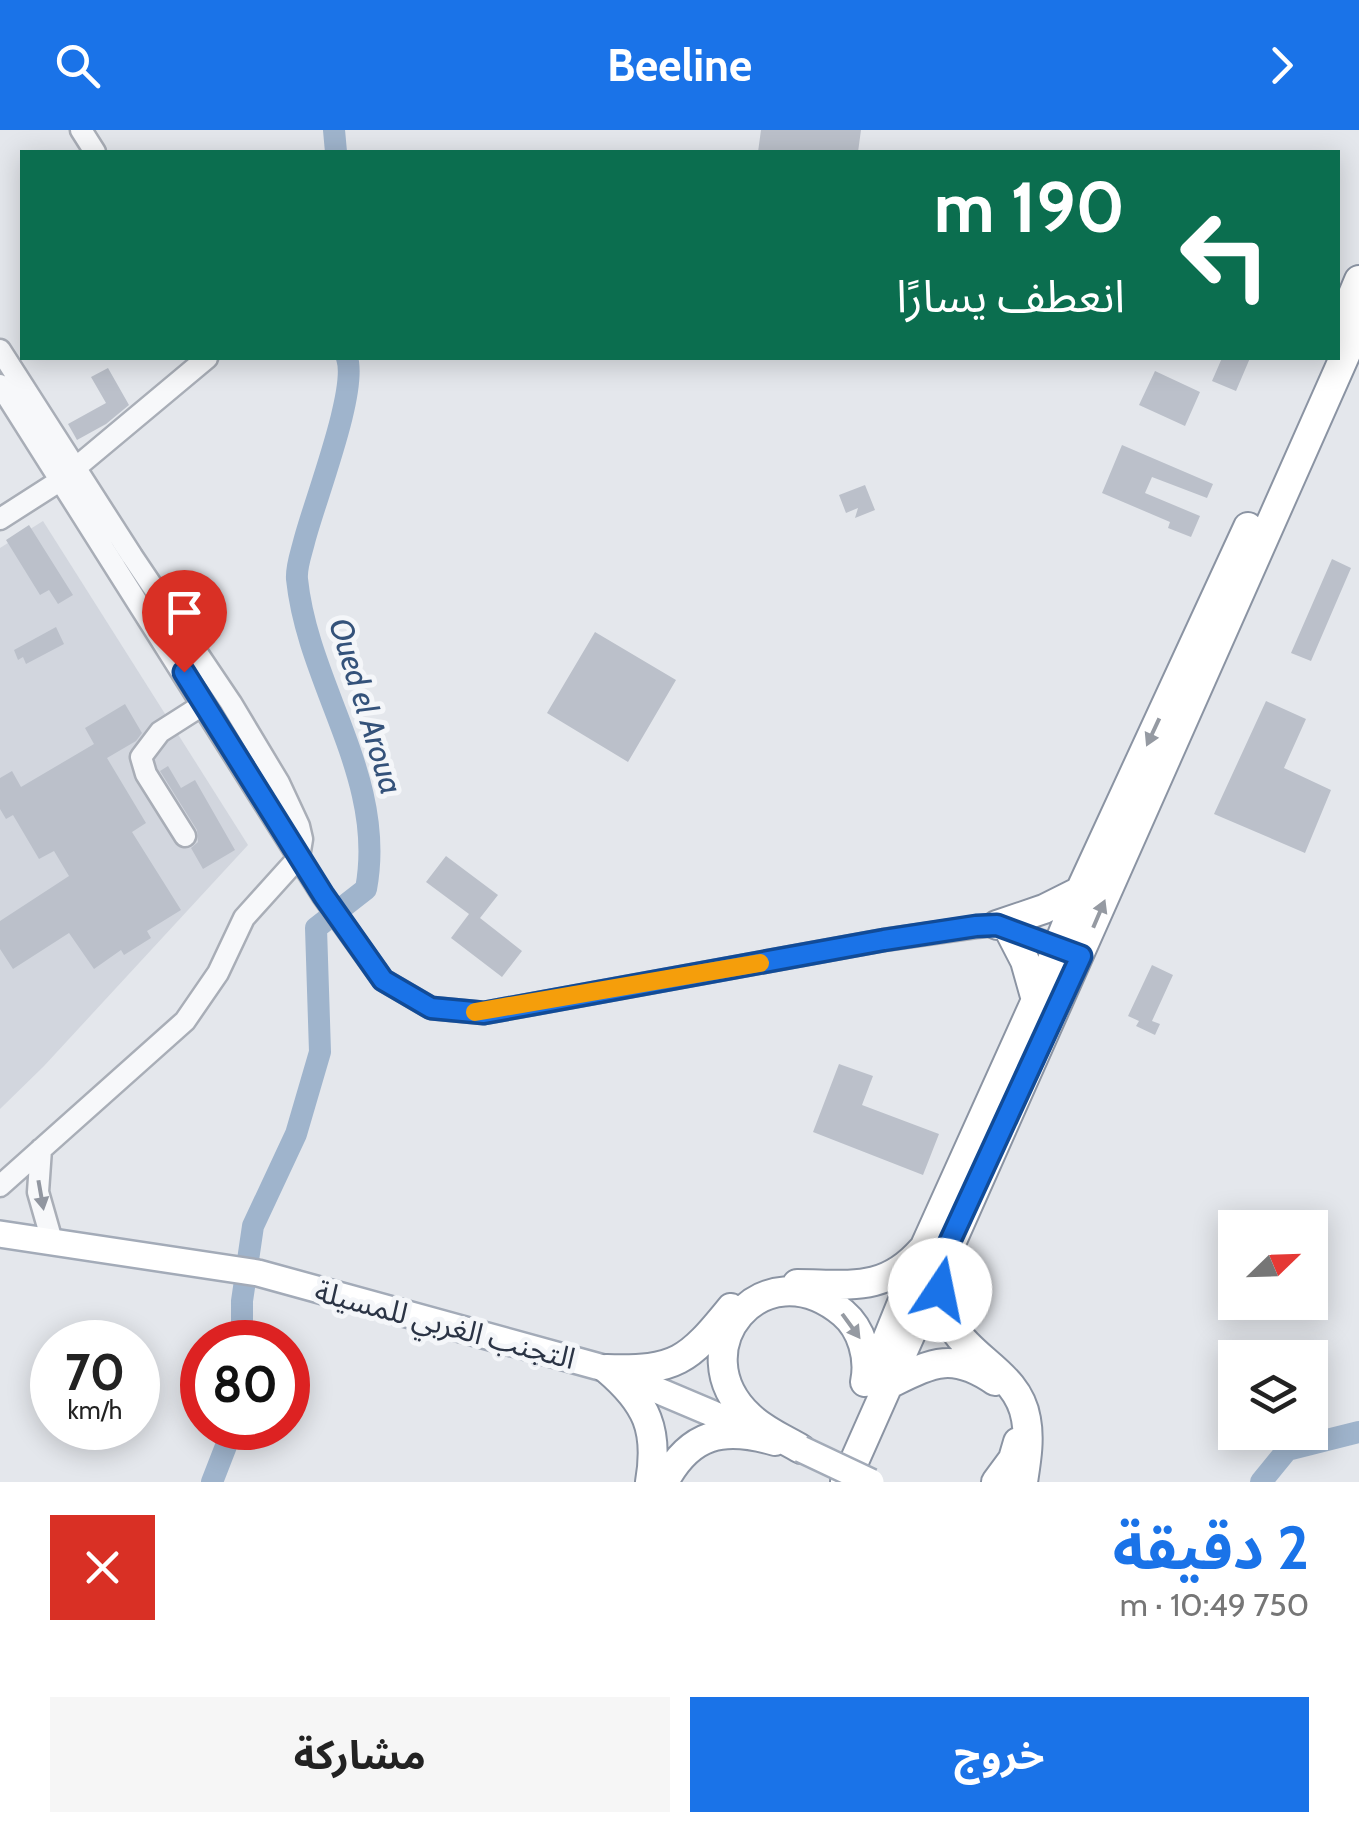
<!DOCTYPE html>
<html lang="ar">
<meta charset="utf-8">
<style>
:root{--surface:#fff;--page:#f6f6f6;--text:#222;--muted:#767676;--accent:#1a73e8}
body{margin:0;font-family:Cabin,"Noto Sans Arabic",sans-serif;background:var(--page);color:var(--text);direction:rtl;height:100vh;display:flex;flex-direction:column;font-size:38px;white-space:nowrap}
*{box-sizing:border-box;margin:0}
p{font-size:32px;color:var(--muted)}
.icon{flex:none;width:55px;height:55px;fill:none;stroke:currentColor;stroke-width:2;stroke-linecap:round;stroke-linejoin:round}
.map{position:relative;height:1352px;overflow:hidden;direction:ltr}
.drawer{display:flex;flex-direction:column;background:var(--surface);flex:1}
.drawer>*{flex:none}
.guide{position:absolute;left:20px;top:20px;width:1320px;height:210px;border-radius:0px;box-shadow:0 5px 25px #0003;direction:rtl;background:#0b6e4f;color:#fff;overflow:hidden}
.needle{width:65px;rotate:67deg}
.controls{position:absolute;left:1218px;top:1080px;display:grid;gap:20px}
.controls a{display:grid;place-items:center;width:110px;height:110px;border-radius:0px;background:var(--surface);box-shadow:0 5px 25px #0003;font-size:50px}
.speed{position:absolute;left:30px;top:1190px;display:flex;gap:20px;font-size:50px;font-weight:700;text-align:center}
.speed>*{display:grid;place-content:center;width:130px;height:130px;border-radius:50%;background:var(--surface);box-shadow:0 5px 25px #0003;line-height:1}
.speed small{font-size:25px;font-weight:400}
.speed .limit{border:15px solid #d22;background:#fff;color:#111}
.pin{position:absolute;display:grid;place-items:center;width:85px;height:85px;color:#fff;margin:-102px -42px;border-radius:50% 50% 50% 0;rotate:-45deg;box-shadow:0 0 10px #0007}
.pin .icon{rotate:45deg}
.me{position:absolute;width:110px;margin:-55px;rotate:11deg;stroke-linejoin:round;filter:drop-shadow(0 0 8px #0008)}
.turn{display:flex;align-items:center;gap:35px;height:210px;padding:0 50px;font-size:45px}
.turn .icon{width:130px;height:130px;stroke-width:2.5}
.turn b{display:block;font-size:70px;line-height:85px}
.round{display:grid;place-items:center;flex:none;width:105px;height:105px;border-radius:0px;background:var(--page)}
.head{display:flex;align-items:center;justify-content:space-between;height:170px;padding:0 50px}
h1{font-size:60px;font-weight:700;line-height:75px;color:var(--accent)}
.cta{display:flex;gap:20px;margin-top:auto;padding:20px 50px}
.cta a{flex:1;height:115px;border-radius:0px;background:var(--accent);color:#fff;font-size:40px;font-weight:700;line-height:115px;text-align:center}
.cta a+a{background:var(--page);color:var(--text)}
header{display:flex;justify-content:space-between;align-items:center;height:130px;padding:0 50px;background:var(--accent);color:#fff;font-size:45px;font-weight:700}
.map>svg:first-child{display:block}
.built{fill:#d2d6de}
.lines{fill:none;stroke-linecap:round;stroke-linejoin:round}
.river{stroke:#9fb4cc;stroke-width:22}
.building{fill:#bbc0ca}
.minor-casing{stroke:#a9aeb7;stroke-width:25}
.major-casing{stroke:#a3abb8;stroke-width:30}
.highway-casing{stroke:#8b94a3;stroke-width:32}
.minor{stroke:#f7f8fa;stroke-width:20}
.major{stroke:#fff;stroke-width:25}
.highway{stroke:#fff;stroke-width:28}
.major-bridge-casing{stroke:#a3abb8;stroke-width:30;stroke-linecap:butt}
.major-bridge{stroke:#fff;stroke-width:25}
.oneway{fill:#959aa2}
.oneway2{fill:#9196a0}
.route-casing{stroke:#114b97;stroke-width:25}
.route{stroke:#1a73e8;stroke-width:18}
.slow{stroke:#f59e0b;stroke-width:18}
.labels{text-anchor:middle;stroke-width:10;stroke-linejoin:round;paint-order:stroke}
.street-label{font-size:30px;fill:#2b3445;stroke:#f4f6f9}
.water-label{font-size:32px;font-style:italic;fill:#34527a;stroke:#f4f6f9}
</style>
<header><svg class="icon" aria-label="forward" viewBox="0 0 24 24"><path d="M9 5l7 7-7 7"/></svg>Beeline<svg class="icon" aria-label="search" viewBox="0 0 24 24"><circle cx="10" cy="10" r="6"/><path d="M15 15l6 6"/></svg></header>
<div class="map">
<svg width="1359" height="1352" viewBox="0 0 1359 1352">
<rect width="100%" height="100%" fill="#e4e7ec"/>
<path class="built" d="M43 391 248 715 44 936 0 979V418Z"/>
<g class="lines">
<path class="river" d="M334 0 336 22
M242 1212V1171L253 1096 296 1004 320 922 316 798 366 759C387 648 308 556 297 449 296 437 301 424 304 412 314 372 358 261 347 228
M212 1352 233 1298
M1261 1352 1287 1320 1359 1302"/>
</g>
<path class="building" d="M761 0H861L858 22H758Z
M1222 228H1250L1236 261 1212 251Z
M108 238 129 275 106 294 77 310 68 294 106 273 91 247Z
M1155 241 1200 262 1185 296 1139 275Z
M1122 315 1213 354 1207 368 1152 347 1145 363 1200 386 1191 407 1168 398 1170 392 1102 363Z
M865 355 875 380 855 388 858 378 846 383 839 365Z
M29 395 73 465 58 474 49 460 40 465 6 410Z
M1332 429 1351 438 1311 531 1291 523Z
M56 497 64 514 26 534 23 527 18 530 14 520Z
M595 502 676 550 628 632 547 583Z
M1266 571 1306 589 1284 638 1331 660 1305 723 1214 684Z
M125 574 142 603 136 611 107 628 146 693 132 702 181 780 147 801 151 808 124 825 121 820 94 839 69 803 13 839 0 819V791L69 746 54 721 39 729 13 685 6 689 0 679V648L12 641 21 657 94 614 85 598Z
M168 636 181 658 195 650 235 720 203 739 191 718 198 712 197 700 160 641Z
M446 726 498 765 480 788 522 821 502 847 451 808 469 784 426 752Z
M1152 835 1173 845 1152 891 1160 894 1155 905 1136 896 1139 891 1128 886Z
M839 934 873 946 862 975 939 1004 923 1045 813 1002Z"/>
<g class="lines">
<defs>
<path id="minor" d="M81 0 95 22
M0 220 132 426 231 573 279 653 299 696 302 709 299 727 244 788 218 843 185 891 0 1056
M0 255 323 766 383 850 431 878 484 883 884 810 976 797 997 795 1070 821
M0 389 61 350 207 228
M185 706 146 644 141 627 160 602 204 574
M41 1019 38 1062 52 1111"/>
<path id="major" d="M0 1104 258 1143 607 1239 756 1302"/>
<path id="highway" d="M1338 200 1359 150
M997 795 1044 779 1080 761
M1009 800 1025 831 1036 870
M939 1139C940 1160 943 1181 954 1199 976 1232 1019 1246 1026 1289 1030 1310 1026 1332 1023 1352
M797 1154C849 1154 884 1163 922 1120
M607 1239C676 1241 688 1231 731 1178
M607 1239C647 1273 659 1300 650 1352
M871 1249 925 1116 1036 870 1080 761 1248 397
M887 1255C932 1233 951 1221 995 1251
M801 1319C784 1309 763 1300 749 1286 679 1220 762 1116 843 1183 862 1199 870 1228 865 1252
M664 1352C690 1303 723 1296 775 1311
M845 1352 1359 194
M996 1352 1013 1329 1018 1312"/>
</defs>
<use href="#minor" class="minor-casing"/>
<use href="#major" class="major-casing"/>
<use href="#highway" class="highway-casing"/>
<use href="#minor" class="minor"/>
<use href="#major" class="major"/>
<use href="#highway" class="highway"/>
<defs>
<path id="major-bridge" d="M801 1319 871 1352"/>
</defs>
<use href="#major-bridge" class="major-bridge-casing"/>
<use href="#major-bridge" class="major-bridge"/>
</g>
<defs><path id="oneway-solid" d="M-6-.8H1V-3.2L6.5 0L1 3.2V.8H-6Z" transform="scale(2.5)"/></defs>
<g class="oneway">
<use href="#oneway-solid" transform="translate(1153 602) rotate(115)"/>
<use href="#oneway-solid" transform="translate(1099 784) rotate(-67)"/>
<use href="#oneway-solid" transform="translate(851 1196) rotate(54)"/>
</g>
<use class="oneway2" href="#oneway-solid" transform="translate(41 1065) rotate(80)"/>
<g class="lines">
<defs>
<path id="route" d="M184 542 324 766 383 850 431 878 484 883 884 810 976 796 997 795 1081 826 939 1135 940 1160"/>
</defs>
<use href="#route" class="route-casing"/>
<use href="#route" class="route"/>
<path class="slow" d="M475 882 760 833"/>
</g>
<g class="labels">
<g class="street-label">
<text transform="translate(445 1195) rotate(15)" y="10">التجنب الغربي للمسيلة</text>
</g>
<g class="water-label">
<text transform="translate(366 576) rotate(73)" y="11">Oued el Aroua</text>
</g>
</g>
</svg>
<div class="controls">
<a><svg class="needle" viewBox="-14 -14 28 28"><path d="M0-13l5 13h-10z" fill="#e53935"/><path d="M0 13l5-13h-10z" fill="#767676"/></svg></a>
<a><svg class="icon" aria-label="layers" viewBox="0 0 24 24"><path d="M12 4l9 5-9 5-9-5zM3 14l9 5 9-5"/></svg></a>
</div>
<div class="speed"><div>70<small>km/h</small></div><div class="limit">80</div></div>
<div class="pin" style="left:184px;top:542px;background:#d93025"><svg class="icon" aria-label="arrive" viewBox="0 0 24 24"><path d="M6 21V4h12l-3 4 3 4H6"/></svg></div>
<svg class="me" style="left:940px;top:1160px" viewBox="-20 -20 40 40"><circle r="19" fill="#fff"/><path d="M0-13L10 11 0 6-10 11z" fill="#1a73e8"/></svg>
<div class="guide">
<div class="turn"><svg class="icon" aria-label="left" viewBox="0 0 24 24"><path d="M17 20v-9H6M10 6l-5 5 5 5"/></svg><div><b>190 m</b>انعطف يسارًا</div></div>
</div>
</div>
<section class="drawer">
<div class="head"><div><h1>2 دقيقة</h1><p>750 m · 10:49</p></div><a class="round" style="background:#d93025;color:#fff"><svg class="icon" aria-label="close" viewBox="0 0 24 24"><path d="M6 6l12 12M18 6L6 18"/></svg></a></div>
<div class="cta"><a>خروج</a><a>مشاركة</a></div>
</section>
